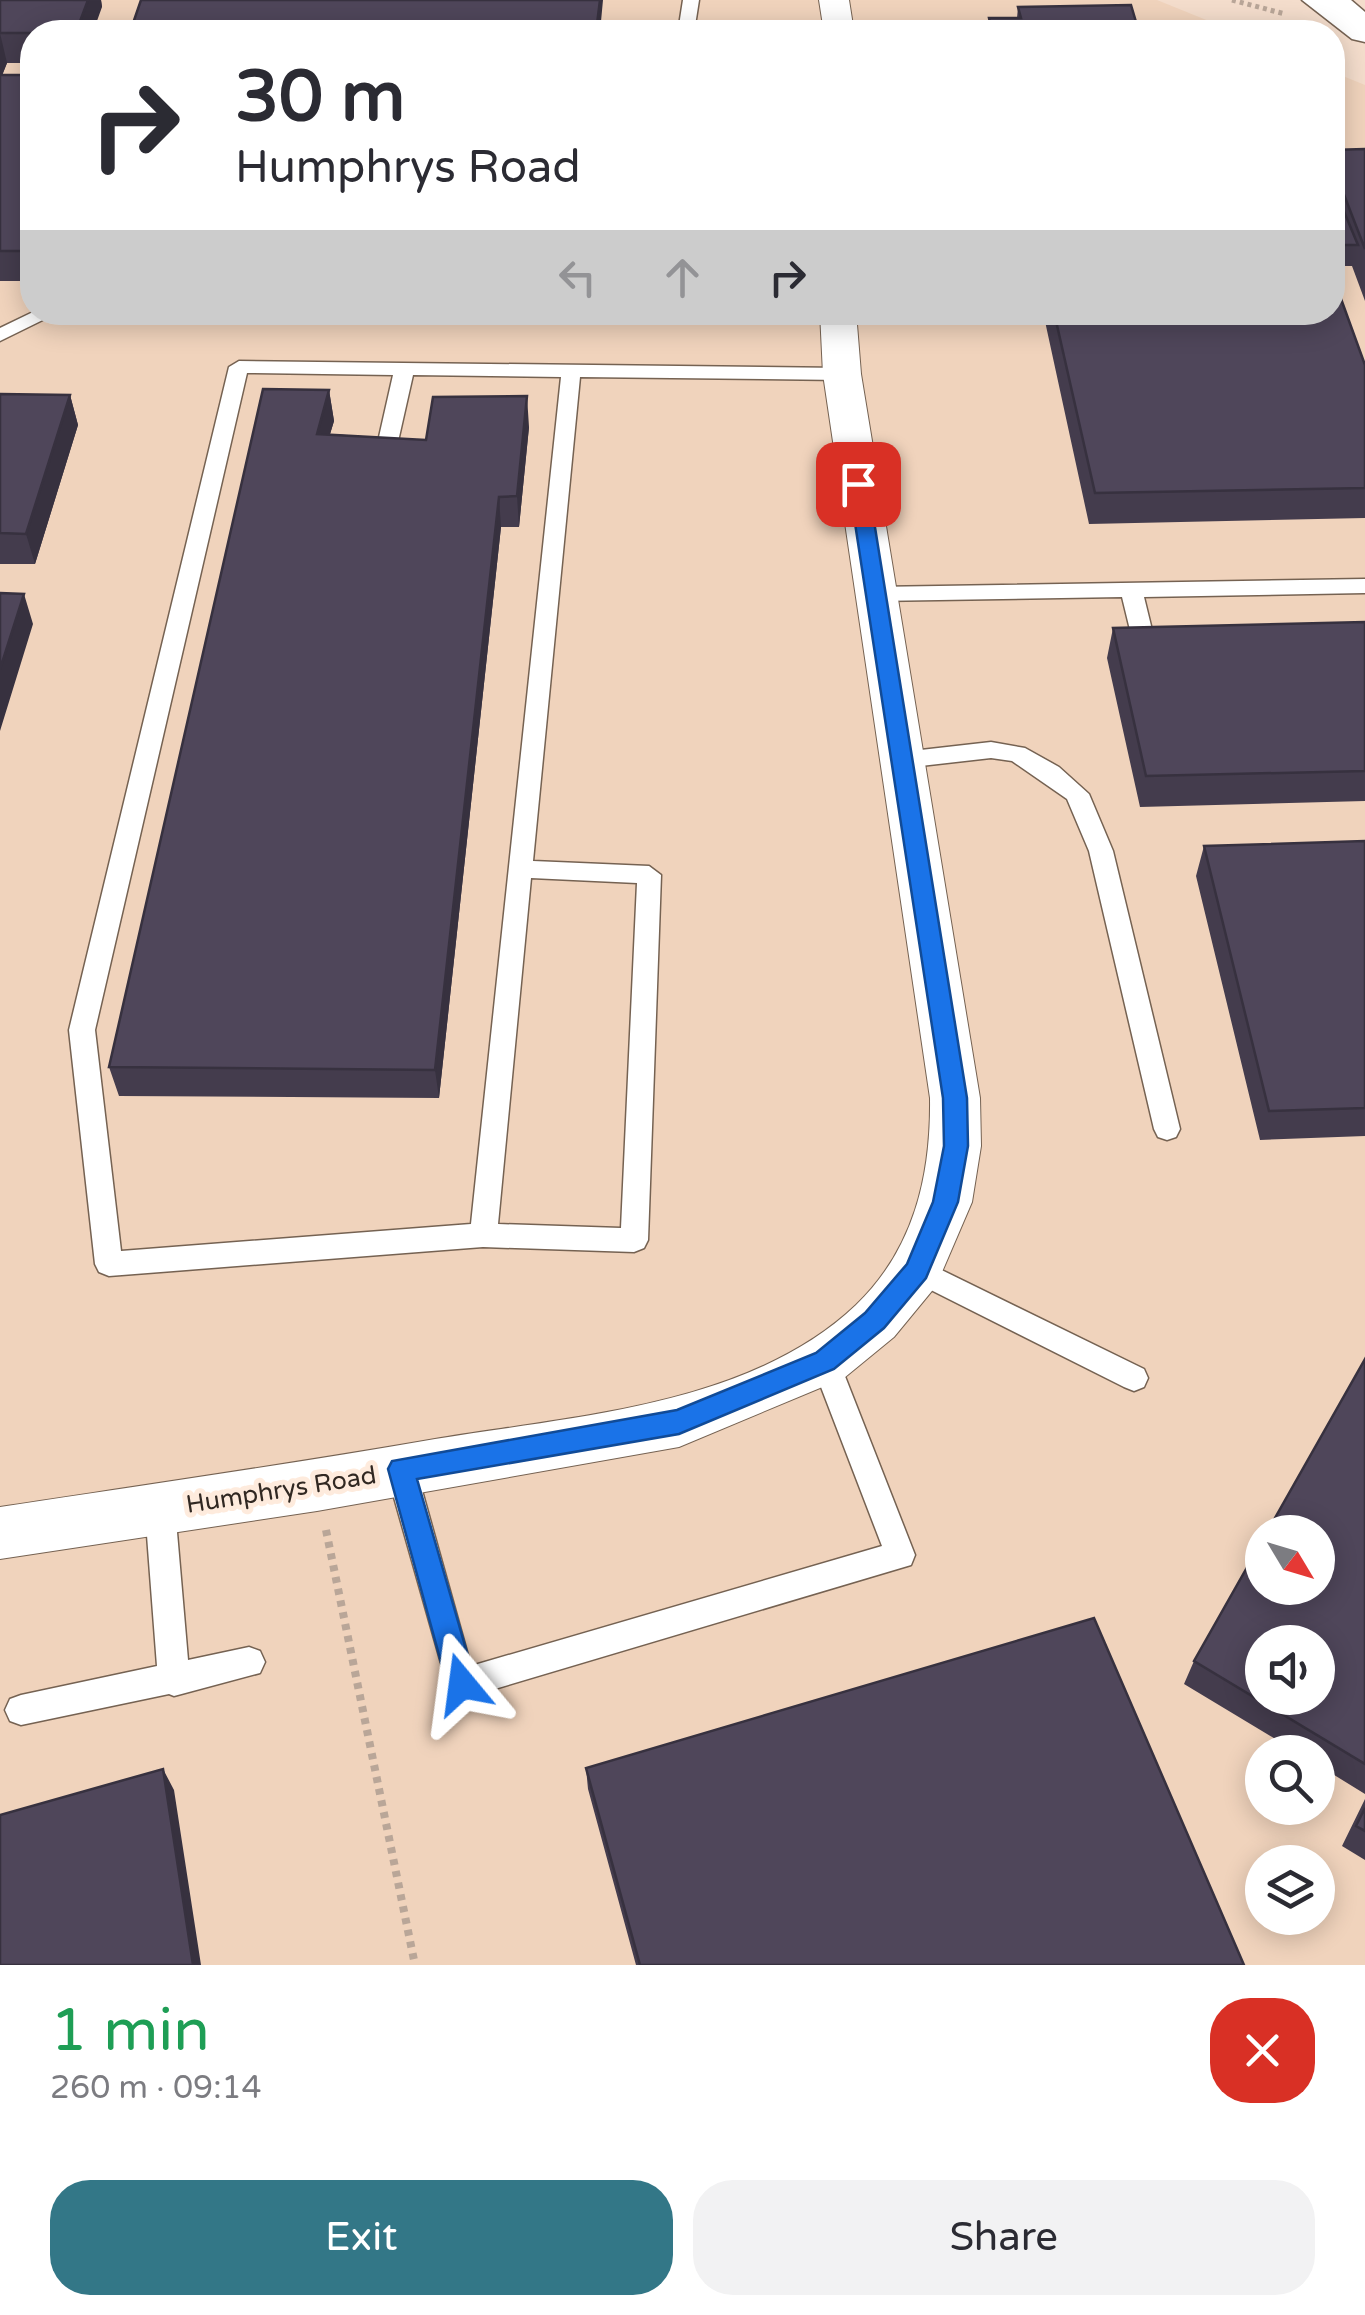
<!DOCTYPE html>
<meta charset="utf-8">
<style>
:root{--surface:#fff;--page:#f2f2f3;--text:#2b2b33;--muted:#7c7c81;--accent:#337787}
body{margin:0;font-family:"Varela Round",sans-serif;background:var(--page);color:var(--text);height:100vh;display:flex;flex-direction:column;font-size:38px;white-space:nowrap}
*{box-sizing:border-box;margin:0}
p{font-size:32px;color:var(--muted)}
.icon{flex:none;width:55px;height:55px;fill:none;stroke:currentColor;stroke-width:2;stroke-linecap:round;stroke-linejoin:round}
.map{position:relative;height:1965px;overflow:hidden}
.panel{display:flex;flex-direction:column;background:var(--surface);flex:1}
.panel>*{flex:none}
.banner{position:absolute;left:20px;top:20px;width:1325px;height:305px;border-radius:40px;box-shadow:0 5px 25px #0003;background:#fff;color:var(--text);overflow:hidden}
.needle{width:65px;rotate:128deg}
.fabs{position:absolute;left:1245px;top:1515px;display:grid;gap:20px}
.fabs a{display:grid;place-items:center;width:90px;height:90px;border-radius:50%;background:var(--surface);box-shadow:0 5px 25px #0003;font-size:50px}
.pin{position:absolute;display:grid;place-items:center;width:85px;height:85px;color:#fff;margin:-42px;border-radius:20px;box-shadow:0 5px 15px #0006}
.me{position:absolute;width:110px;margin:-55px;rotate:344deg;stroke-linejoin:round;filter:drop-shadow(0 0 8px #0008)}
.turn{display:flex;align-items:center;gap:35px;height:210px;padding:0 50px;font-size:45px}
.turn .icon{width:130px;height:130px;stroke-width:2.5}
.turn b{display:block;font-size:70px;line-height:85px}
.lanes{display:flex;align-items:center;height:95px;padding:0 50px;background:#0003;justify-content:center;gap:50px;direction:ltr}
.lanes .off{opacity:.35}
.round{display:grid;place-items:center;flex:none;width:105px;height:105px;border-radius:40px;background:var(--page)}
.overview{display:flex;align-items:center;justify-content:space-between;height:170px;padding:0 50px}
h1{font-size:60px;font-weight:600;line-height:75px;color:#1e9e55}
.cta{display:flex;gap:20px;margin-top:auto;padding:20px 50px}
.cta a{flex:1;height:115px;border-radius:40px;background:var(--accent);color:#fff;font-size:40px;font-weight:600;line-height:115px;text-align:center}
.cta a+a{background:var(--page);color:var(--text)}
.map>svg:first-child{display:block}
.built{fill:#f0d3bc;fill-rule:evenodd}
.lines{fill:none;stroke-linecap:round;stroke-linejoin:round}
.lane-casing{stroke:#756252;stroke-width:3}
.street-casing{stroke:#756252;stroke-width:2}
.primary-casing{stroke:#756252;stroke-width:3}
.path-far1{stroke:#b9a698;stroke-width:5;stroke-dasharray:4 4;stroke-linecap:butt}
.path{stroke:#b9a698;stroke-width:8;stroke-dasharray:6 6;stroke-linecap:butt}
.lane{fill:#fff;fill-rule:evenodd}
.street{fill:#fff;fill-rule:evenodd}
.primary{fill:#fff;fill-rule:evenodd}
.wall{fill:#443c4d}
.shaded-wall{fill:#37313f}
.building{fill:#4f465a;stroke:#37313f;stroke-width:2.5;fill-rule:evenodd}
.route{fill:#1a73e8;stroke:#114b97;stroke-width:2.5}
.labels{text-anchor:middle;stroke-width:10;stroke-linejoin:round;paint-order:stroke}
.street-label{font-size:25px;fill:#312822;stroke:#feebdd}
</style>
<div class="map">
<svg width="1365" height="1965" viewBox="0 0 1365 1965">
<rect width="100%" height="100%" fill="#f4ddcc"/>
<path class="built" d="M0 0H1157L1236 32H32V312H1332L1333 72 1365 85V1965H0ZM1262 1532H1318V1588H1262ZM1262 1642H1318V1698H1262ZM1262 1752H1318V1808H1262ZM1262 1862H1318V1918H1262Z"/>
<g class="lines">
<defs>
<path id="lane" d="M683 0H699L694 32H678Z
M33 312H59L0 341V328Z
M239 361 842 368 852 374 842 380 580 377 533 861 649 866 661 875 648 1240 644 1248 634 1252 483 1247 109 1276 99 1272 95 1264 69 1030 229 367ZM247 373 393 375 372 468 382 474 392 468 413 375 561 377 471 1224 121 1251 95 1030ZM531 878 637 883 621 1228 498 1224Z
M1365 579V593L1144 597 1153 634 1142 641 1131 634 1122 597 875 601 864 594 875 587Z
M991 742 1025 748 1059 767 1089 794 1113 851 1180 1129 1176 1137 1167 1140 1158 1137 1154 1129 1089 851 1067 799 1012 761 991 758 903 768 891 760 903 752Z
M917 1258 1144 1369 1148 1378 1144 1387 1134 1391 1124 1387 907 1278 903 1270 907 1262Z
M825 1348 835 1352 839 1361 915 1555 911 1565 461 1699 450 1695 386 1469 391 1460 401 1456 411 1460 416 1469 471 1666 882 1546 811 1361 815 1352Z
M160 1495 171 1499 175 1509 188 1660 249 1647 260 1651 265 1662 260 1673 174 1696 169 1694 21 1725 10 1721 5 1710 10 1699 21 1695 157 1666 145 1509 149 1499Z"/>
<path id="street" d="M819 0H849L854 32H824Z
M820 312H856L861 374 980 1098 981 1146 972 1202 936 1286 894 1337 844 1378 679 1447 317 1511 0 1559V1507C145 1485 291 1464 435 1439 573 1416 750 1406 856 1305 914 1249 931 1176 930 1098L823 374Z"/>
<path id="primary" d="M1302 0H1351L1365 12V42L1352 39Z"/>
</defs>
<use href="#lane" class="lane-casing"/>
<use href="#street" class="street-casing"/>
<use href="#primary" class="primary-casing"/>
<path class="path-far1" d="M1232 0 1285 14"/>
<path class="path" d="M326 1530 415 1965"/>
<use href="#lane" class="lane"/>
<use href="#street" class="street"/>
<use href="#primary" class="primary"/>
</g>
<path class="wall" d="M0 0H101L102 7 32 32V63H7L2 75H32V281H0Z
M1018 7 1139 32H987L989 18H1017Z
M1365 149V301L1352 266H1332V150Z
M1043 312H1332L1365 365V518L1089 524Z
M329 390 334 421 330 434 426 440 529 427 519 527H501L439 1098 119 1096 109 1067Z
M0 394 70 395 78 425 35 564H0Z
M1365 622V801L1140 807 1107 658 1113 628Z
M1365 841V1136L1260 1140 1196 876 1204 846Z
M1365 1359V1794L1318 1765V1752H1297L1184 1684 1194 1661Z
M586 1768 1244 1965H636L588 1789Z
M1365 1799V1860L1342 1846Z"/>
<path class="shaded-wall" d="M88 0H101L102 7 93 32H76Z
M600 0H603L600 32H596Z
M0 33 7 63 0 81Z
M329 390 334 421 321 464 317 434Z
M70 395 78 425 35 564 26 534Z
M527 396 529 427 519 527 517 496Z
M499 497 501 527 439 1098 435 1070Z
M24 594 33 624 0 731V669Z
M163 1769 174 1790 201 1965H193Z"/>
<path class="building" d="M0 0H88L76 32 32 33H0Z
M141 0H600L596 32H130Z
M1131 5 1139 32H992L989 18H1021L1018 7Z
M0 75H32V251H0Z
M1365 149V249L1343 192H1333L1332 190V150Z
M1332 202H1340L1358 245H1332Z
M1332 274 1365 365V488L1095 493 1054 312H1332Z
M263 389 329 390 317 434 426 440 433 397 527 396 517 496 499 497 435 1070 109 1067Z
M0 394 70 395 26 534 0 533Z
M0 593 24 594 0 669Z
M1365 622V771L1146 776 1113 628Z
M1365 841V1108L1269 1111 1204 846Z
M1365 1359V1764L1194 1661 1262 1541V1588H1318V1532H1267ZM1262 1642H1318V1698H1262Z
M1094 1618 1244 1965H640L586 1768Z
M163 1769 193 1965H0V1815Z
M1365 1808V1831L1356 1826Z"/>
<path class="route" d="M858 478 868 484 967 1098 968 1146 958 1202 926 1278 884 1328 834 1369 679 1434 417 1479 476 1684 472 1693 462 1697 451 1693 447 1684 388 1469 392 1461 677 1410 816 1353 865 1313 907 1264 933 1202 944 1146 943 1098 849 484Z"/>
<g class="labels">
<g class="street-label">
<text transform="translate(281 1489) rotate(-9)" y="9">Humphrys Road</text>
</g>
</g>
</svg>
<div class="fabs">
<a><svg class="needle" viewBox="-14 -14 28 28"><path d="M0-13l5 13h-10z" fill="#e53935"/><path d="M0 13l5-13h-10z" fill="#7c7c81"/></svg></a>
<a><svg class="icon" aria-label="sound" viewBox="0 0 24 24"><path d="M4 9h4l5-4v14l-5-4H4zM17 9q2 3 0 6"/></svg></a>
<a><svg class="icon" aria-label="search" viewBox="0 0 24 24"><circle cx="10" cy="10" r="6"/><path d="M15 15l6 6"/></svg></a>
<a><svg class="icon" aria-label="layers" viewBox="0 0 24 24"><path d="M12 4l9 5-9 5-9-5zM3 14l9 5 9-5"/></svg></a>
</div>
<div class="pin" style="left:858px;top:484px;background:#d93025"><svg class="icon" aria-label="arrive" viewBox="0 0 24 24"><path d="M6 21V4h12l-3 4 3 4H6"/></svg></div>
<svg class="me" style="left:462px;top:1684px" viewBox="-20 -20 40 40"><path d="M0-17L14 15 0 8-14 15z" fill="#1a73e8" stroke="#fff" stroke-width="4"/></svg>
<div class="banner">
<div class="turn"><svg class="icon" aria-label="right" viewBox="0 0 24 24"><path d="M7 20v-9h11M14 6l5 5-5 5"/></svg><div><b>30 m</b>Humphrys Road</div></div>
<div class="lanes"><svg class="icon off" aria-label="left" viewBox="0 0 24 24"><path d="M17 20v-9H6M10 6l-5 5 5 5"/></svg><svg class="icon off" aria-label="ahead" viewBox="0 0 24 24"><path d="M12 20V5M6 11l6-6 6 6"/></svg><svg class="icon" aria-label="right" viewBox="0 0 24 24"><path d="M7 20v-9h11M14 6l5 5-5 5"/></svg></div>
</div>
</div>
<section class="panel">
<div class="overview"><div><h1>1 min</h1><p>260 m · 09:14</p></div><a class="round" style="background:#d93025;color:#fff"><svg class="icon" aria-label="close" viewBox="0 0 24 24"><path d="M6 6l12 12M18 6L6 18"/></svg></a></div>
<div class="cta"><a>Exit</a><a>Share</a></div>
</section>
